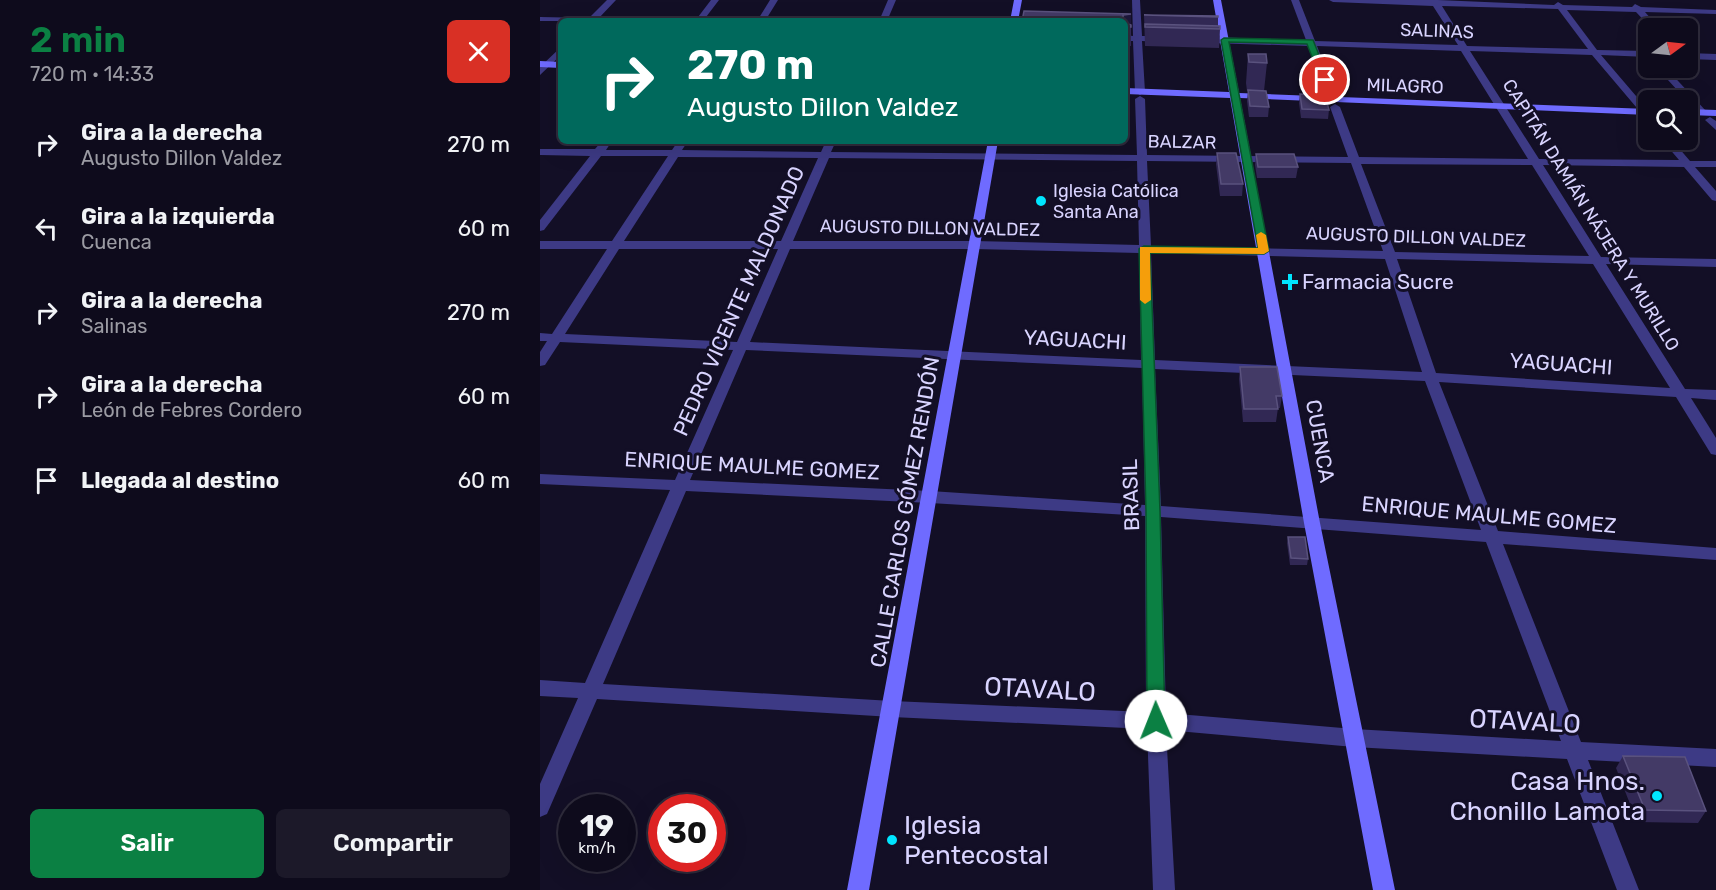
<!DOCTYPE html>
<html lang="es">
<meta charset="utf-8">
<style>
:root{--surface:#0e0b1c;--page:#1c1929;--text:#f1f3f6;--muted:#9b9ba3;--line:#2e2b3b;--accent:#0b8043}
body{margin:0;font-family:Rubik,sans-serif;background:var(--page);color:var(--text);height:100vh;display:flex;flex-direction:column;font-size:22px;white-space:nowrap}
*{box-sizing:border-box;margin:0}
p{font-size:20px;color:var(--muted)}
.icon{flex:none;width:33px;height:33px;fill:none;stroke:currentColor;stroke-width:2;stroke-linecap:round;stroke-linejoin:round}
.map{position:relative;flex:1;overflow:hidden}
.sheet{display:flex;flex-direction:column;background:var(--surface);width:540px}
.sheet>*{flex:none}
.banner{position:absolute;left:18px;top:18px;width:570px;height:126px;border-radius:9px;box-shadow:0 6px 24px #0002,0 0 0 2px var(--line);background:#00695c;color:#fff;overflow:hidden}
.needle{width:39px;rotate:75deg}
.controls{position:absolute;left:1098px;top:18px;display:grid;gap:12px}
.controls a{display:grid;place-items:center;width:60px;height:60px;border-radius:9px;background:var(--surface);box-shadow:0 6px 24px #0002,0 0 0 2px var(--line);font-size:30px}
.speed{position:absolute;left:18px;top:794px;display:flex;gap:12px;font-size:30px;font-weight:700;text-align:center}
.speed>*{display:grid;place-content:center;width:78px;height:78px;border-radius:50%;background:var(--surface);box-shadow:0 6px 24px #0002,0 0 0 2px var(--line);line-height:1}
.speed small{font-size:15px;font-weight:400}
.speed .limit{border:9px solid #d22;background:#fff;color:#111}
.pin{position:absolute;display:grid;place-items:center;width:51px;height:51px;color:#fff;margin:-26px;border:3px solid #fff;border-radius:50%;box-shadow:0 2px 6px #0007}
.me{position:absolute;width:66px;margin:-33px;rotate:359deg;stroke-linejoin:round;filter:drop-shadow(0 0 4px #0008)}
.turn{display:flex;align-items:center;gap:21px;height:126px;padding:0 30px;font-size:27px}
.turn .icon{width:78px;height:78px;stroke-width:2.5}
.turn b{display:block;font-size:42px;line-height:51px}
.round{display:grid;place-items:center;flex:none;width:63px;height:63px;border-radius:9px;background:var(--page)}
.summary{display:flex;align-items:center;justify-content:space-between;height:102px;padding:0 30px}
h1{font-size:36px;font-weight:600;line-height:45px;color:var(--accent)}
.cta{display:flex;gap:12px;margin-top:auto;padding:12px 30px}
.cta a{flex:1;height:69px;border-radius:9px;background:var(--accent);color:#fff;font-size:24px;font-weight:600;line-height:69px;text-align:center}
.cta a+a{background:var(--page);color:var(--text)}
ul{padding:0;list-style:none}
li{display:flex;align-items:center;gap:18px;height:84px;padding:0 30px}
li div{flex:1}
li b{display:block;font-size:22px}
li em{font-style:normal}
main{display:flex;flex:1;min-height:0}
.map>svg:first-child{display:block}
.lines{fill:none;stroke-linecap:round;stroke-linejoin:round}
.street{fill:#3d3a85;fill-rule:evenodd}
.secondary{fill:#6f6bff;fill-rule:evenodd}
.wall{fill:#312854}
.shaded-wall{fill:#1d163a}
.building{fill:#433a66;stroke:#5a527e;stroke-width:1.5}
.route{fill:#0b8043;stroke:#07532c;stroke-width:1.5}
.slow{fill:#f59e0b}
.poi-dot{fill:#00e5ff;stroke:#130f26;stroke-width:2}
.labels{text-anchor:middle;stroke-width:6;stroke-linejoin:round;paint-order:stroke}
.far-street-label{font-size:18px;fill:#d9d4ff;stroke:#130f26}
.far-poi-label{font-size:18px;fill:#d9d4ff;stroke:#130f26;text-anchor:start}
.poi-label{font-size:21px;fill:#d9d4ff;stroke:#130f26;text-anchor:start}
.street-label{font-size:21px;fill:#d9d4ff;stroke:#130f26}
.near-street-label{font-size:26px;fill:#d9d4ff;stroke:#130f26}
.near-poi-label{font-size:26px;fill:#d9d4ff;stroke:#130f26;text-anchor:end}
</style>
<main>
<section class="sheet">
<div class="summary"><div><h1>2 min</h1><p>720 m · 14:33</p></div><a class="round" style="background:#d93025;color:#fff"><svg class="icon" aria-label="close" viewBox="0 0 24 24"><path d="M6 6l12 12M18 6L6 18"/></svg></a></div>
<ul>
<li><svg class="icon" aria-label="right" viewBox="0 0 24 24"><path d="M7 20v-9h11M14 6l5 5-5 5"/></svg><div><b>Gira a la derecha</b><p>Augusto Dillon Valdez</p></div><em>270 m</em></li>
<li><svg class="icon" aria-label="left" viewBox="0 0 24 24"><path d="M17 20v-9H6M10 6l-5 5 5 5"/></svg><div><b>Gira a la izquierda</b><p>Cuenca</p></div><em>60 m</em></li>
<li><svg class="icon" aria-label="right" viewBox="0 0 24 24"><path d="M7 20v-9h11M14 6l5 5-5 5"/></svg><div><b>Gira a la derecha</b><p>Salinas</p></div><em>270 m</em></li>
<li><svg class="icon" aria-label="right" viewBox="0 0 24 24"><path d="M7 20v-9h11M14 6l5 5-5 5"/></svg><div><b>Gira a la derecha</b><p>León de Febres Cordero</p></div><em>60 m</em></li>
<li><svg class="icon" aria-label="arrive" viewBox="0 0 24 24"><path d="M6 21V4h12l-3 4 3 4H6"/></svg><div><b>Llegada al destino</b></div><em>60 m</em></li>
</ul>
<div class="cta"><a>Salir</a><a>Compartir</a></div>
</section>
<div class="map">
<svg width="1176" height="890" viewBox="0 0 1176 890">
<rect width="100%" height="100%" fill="#130f26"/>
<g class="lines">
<path class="street" d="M67 0H76L58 19 59 21H0V17L49 18Z
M171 0H179L163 21H155Z
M230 0H238L225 21H217Z
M348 0H356L347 21H339Z
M592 0H600L602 36H624L628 39 624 42 602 41 605 92 600 95 595 92 593 41H585V35L593 36Z
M751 0H759L775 41 918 45 893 6 793 2 789 0H898L1014 5 1018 2 1023 5 1092 7 1095 4 1101 7 1176 10V14L1105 12 1119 28H1111L1096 12 1027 10 1057 50 1108 51V57L1061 55 1108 110V114H1102L1052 55 930 51 999 159 1139 160 1122 140H1132L1150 161H1176V167H1155L1176 191V201L1172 200 1144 167 1003 165 1061 257 1176 259V267L1066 264 1145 389 1176 390V400L1151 398 1176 438V455L1171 454 1136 397 899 382 958 531 1176 548V560L963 544 1041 742 1176 749V767L1048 760 1099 890H1077L1027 759 814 747 626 730 635 890H613L607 729 352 717 57 699 7 814 0 817V784L38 698 0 696V680L45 683 130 490 0 484V474L135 480 193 350 20 342 5 365 0 366V352L7 341H0V333L12 334 67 249H0V241H72L128 156H61L4 230 0 231V220L50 156 0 155V149H55L62 141H72L66 150H132L138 141H148L142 150 281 152 286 141H296L291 152 597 155 595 99 600 96 605 99 607 155 808 157 790 107 795 104 800 107 819 157 988 159 921 51 777 46 797 99 792 102 787 99 768 46 669 43 665 40 669 37 766 40ZM902 6 1018 9 1048 49 927 46ZM138 157 278 158 241 241H84ZM289 158 597 161 599 245 434 241H253ZM607 161 811 163 843 251 611 246ZM821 164 992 165 1049 256 855 252ZM79 249H238L197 342 25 334ZM250 249H434L599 253 601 360 210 342ZM611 253 845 259 882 372 615 360ZM857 259 1053 264 1130 388 896 373ZM206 350 602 368 605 505 390 491 150 480ZM615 369 885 381 941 530 621 506ZM146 491 390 503 605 516 606 712 352 701 63 684ZM621 517 946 542 1021 741 814 729 626 713Z
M21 47V55L0 75V67Z
M1148 53 1176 54V60L1148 59Z
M1117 68H1126L1166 111V115H1160Z
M1170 117 1176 121V130L1165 120Z"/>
<path class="secondary" d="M474 0H482L478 21H470Z
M673 0H681L699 93 1108 109V115L700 98 780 523 855 890H833L764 523 690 98 585 94V88L689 92Z
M0 61 21 62V68L0 67Z
M1148 109 1176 110V116L1148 115Z
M448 141H458L329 890H307Z"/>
</g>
<path class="wall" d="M591 14V46H585V21Z
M604 15 678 16V26L680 29 679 48 605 46Z
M708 54 727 63 724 91 729 107 728 117H709L707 101 708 91H707L706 83Z
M585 55 587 66V86H585Z
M760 94 789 110 788 119 761 118 759 103Z
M677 153 703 184 702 196H680L676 164Z
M716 154 758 167 756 178H717L715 165Z
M700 367 742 396 740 408H738L736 422H703L699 379Z
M748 537 768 559 767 565H750L747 543Z
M1083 756 1166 811 1158 823 1097 822 1076 768Z"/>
<path class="shaded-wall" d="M591 14V27H585V21H583V15Z"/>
<path class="building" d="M484 11 591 14 583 15V21H482Z
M604 15 678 16V17Z
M585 23 591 25V27H585Z
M605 24 680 26V29L605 27Z
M708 54H726L727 63 709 62Z
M708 90 726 91 729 107 710 106Z
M760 94 785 95 789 110 762 109Z
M677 153H696L703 184H681Z
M716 154H754L758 167H718Z
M700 367H737L742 396H736L738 409H704Z
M748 537H765L768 559 751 558Z
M1083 756 1145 757 1166 811 1105 810Z"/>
<path class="route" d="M684 38 773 40 789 80 785 83 781 80 767 44 689 42 729 251 724 254 610 253 620 511 625 721 622 726 616 729 610 726 607 721 606 511 599 249 604 246 718 248 681 40Z"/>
<path class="slow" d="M721 232 726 235 729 251 724 254 610 253 611 300 605 304 600 300V247L718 248 716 235Z"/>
<g class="poi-dot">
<circle cx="501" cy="201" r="6"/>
<path d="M747 273h6v6h6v6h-6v6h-6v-6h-6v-6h6z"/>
<circle cx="1117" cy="796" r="6"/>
<circle cx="352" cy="840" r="6"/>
</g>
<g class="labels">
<g class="far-street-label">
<text transform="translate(897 31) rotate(2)" y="6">SALINAS</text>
<text transform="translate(865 86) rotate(2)" y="6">MILAGRO</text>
<text transform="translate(642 142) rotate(1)" y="6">BALZAR</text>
<text transform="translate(1051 215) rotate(58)" y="6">CAPITÁN DAMIÁN NÁJERA Y MURILLO</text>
<text transform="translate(390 228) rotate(1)" y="6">AUGUSTO DILLON VALDEZ</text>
<text transform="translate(876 237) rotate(2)" y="6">AUGUSTO DILLON VALDEZ</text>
</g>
<g class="far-poi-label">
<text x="513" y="197">Iglesia Católica<tspan x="513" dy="21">Santa Ana</tspan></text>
</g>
<g class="poi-label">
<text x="762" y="289">Farmacia Sucre</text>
</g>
<g class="street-label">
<text transform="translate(199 301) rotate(-66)" y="7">PEDRO VICENTE MALDONADO</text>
<text transform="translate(535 340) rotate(3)" y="7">YAGUACHI</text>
<text transform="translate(1021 364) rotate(4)" y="7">YAGUACHI</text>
<text transform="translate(780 441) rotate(80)" y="7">CUENCA</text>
<text transform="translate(212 466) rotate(3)" y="7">ENRIQUE MAULME GOMEZ</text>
<text transform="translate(591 495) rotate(-92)" y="7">BRASIL</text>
<text transform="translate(365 512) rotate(-80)" y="7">CALLE CARLOS GÓMEZ RENDÓN</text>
<text transform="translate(949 515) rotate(5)" y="7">ENRIQUE MAULME GOMEZ</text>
</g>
<g class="near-street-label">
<text transform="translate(500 689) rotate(3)" y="9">OTAVALO</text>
<text transform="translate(985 721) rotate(3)" y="9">OTAVALO</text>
</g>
<g class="near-poi-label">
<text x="1105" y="790">Casa Hnos.<tspan x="1105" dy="30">Chonillo Lamota</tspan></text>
<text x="364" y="834" text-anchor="start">Iglesia<tspan x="364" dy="30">Pentecostal</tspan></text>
</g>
</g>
</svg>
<div class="controls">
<a><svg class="needle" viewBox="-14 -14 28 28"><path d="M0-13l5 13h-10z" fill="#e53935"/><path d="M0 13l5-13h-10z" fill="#9b9ba3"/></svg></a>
<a><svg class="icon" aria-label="search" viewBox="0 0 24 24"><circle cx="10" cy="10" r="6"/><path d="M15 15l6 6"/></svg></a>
</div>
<div class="speed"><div>19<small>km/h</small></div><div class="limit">30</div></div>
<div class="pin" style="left:785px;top:80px;background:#d93025"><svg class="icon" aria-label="arrive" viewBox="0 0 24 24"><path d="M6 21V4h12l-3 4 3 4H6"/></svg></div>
<svg class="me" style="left:616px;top:721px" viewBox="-20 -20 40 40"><circle r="19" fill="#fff"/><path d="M0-13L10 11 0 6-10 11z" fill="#0b8043"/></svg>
<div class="banner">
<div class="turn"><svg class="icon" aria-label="right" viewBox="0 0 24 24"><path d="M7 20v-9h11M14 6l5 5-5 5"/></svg><div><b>270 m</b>Augusto Dillon Valdez</div></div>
</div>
</div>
</main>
